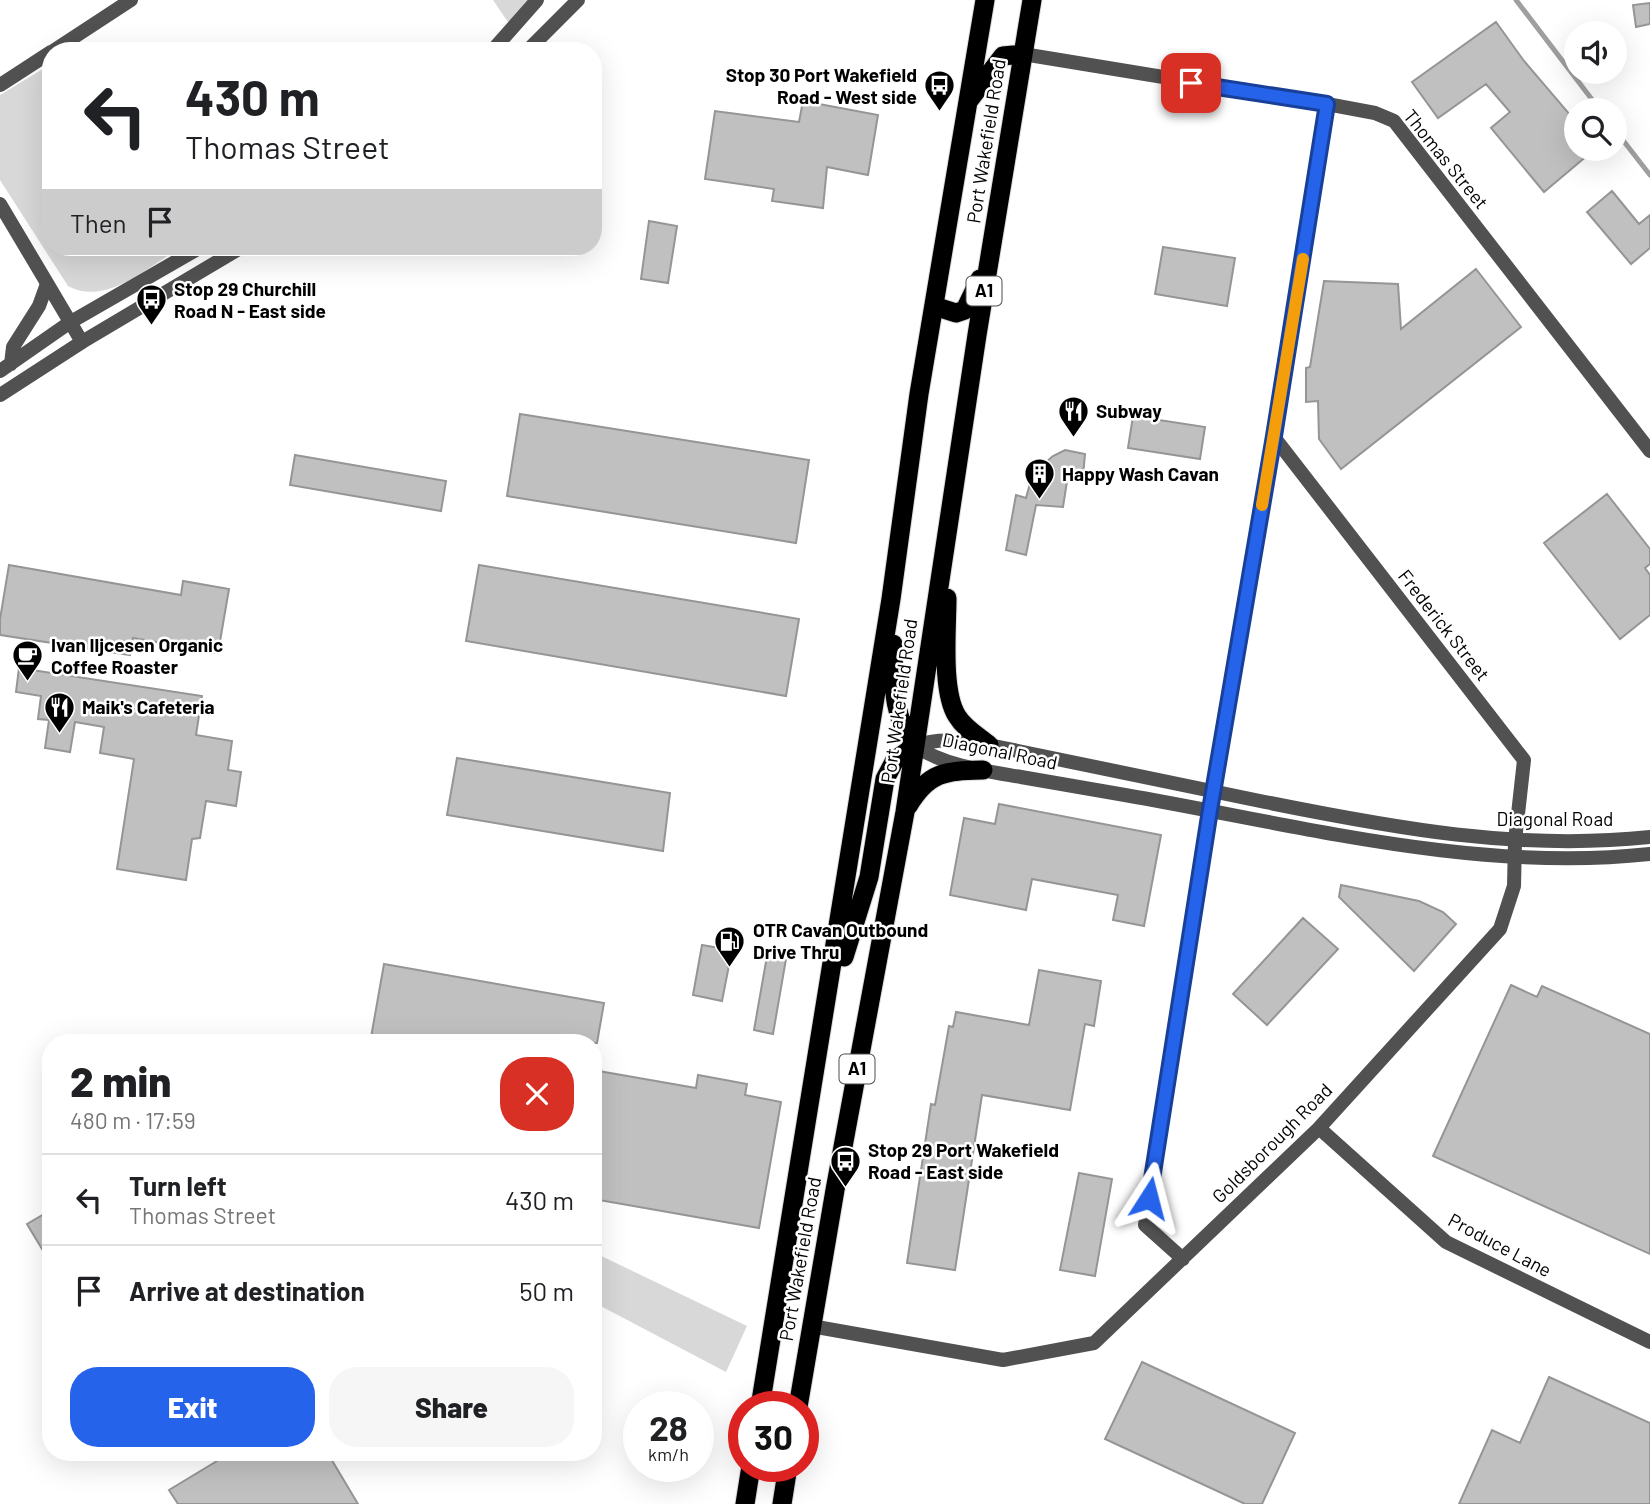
<!DOCTYPE html>
<meta charset="utf-8">
<style>
:root{--surface:#fff;--page:#f6f6f6;--text:#202124;--muted:#757577;--line:#e0e0e0;--accent:#2563eb}
body{margin:0;font-family:Barlow,sans-serif;background:var(--page);color:var(--text);height:100vh;display:flex;flex-direction:column;font-size:26px;white-space:nowrap}
*{box-sizing:border-box;margin:0}
p{font-size:23px;color:var(--muted)}
.icon{flex:none;width:38px;height:38px;fill:none;stroke:currentColor;stroke-width:2;stroke-linecap:round;stroke-linejoin:round}
.map{position:relative;flex:1;overflow:hidden}
.panel{position:absolute;left:42px;top:1034px;width:560px;height:427px;display:flex;flex-direction:column;background:var(--surface);border-radius:28px;box-shadow:0 7px 28px #0002}
.panel>*{flex:none}
.hud{position:absolute;left:42px;top:42px;width:560px;height:214px;border-radius:28px;box-shadow:0 7px 28px #0002;background:#fff;color:var(--text);overflow:hidden}
.buttons{position:absolute;left:1564px;top:21px;display:grid;gap:14px}
.buttons a{display:grid;place-items:center;width:63px;height:63px;border-radius:50%;background:var(--surface);box-shadow:0 7px 28px #0002;font-size:35px}
.speed{position:absolute;left:623px;top:1391px;display:flex;gap:14px;font-size:35px;font-weight:700;text-align:center}
.speed>*{display:grid;place-content:center;width:91px;height:91px;border-radius:50%;background:var(--surface);box-shadow:0 7px 28px #0002;line-height:1}
.speed small{font-size:18px;font-weight:400}
.speed .limit{border:10px solid #d22;background:#fff;color:#111}
.pin{position:absolute;display:grid;place-items:center;width:60px;height:60px;color:#fff;margin:-30px;border-radius:14px;box-shadow:0 4px 10px #0006}
.me{position:absolute;width:77px;margin:-38px;rotate:9deg;stroke-linejoin:round;filter:drop-shadow(0 0 5px #0008)}
.turn{display:flex;align-items:center;gap:24px;height:147px;padding:0 28px;font-size:32px}
.turn .icon{width:91px;height:91px;stroke-width:2.5}
.turn b{display:block;font-size:49px;line-height:60px}
.then{display:flex;align-items:center;height:66px;padding:0 28px;background:#0003;gap:14px;font-size:26px}
.round{display:grid;place-items:center;flex:none;width:74px;height:74px;border-radius:28px;background:var(--page)}
.overview{display:flex;align-items:center;justify-content:space-between;height:119px;padding:0 28px}
h1{font-size:42px;font-weight:800;line-height:52px}
.action{display:flex;gap:14px;margin-top:auto;padding:14px 28px}
.action a{flex:1;height:80px;border-radius:28px;background:var(--accent);color:#fff;font-size:28px;font-weight:800;line-height:80px;text-align:center}
.action a+a{background:var(--page);color:var(--text)}
ul{padding:0;list-style:none}
li{display:flex;align-items:center;gap:21px;height:91px;padding:0 28px;border-top:2px solid var(--line)}
li div{flex:1}
li b{display:block;font-size:26px}
li em{font-style:normal}
.map>svg:first-child{display:block}
.green{fill:#d8d8d8}
.lines{fill:none;stroke-linecap:round;stroke-linejoin:round}
.stream{stroke:#9f9f9f;stroke-width:5}
.building{fill:#c0c0c0;stroke:#959595;stroke-width:2}
.trunk-casing{stroke:#dbdbdb;stroke-width:21}
.minor{stroke:#515151;stroke-width:14}
.tertiary{stroke:#515151;stroke-width:14}
.trunk{stroke:#000;stroke-width:19}
.route-casing{stroke:#184099;stroke-width:18}
.route{stroke:#2563eb;stroke-width:12}
.slow{stroke:#f59e0b;stroke-width:12}
.labels{text-anchor:middle;stroke-width:5;stroke-linejoin:round;paint-order:stroke}
.shield{fill:#fff;stroke:#4c4c4c;stroke-width:2}
.shield-label{font-size:18px;font-weight:bold;fill:#000}
.poi-label{font-size:19px;font-weight:bold;fill:#000;stroke:#fff;text-anchor:start}
.street-label{font-size:19px;fill:#000;stroke:#fff}
</style>
<div class="map">
<svg width="1650" height="1504" viewBox="0 0 1650 1504">
<rect width="100%" height="100%" fill="#fff"/>
<path class="green" d="M493 0H537L512 28Z
M51 64V247H166L170 254C141 273 103 305 68 286L0 180V95Z
M593 1252 747 1326 726 1372 593 1302Z"/>
<g class="lines">
<path class="stream" d="M1516 0 1600 110
M1615 130 1650 175"/>
</g>
<path class="building" d="M1650 3V24L1636 27 1633 5Z
M1496 22 1524 61 1577 123V149H1595L1544 192 1491 128 1510 112 1486 84 1438 118 1412 82Z
M803 101 878 115 868 175 827 167 823 208 772 201 774 189 705 179 715 111 799 122Z
M1612 191 1639 224 1650 215V248L1631 264 1587 212Z
M649 221 677 226 668 283 641 279Z
M1163 247 1235 258 1227 306 1155 294Z
M1476 269 1521 327 1341 469 1319 439 1318 401 1306 402V368L1310 367 1324 281 1398 284 1401 329Z
M520 414 809 460 796 543 507 496Z
M1133 416 1205 427 1200 459 1128 448Z
M1065 450 1085 454 1083 476 1068 475 1063 507 1036 505 1026 555 1006 550 1016 495 1026 498 1033 473 1053 456Z
M295 455 446 481 441 511 290 485Z
M1607 494 1650 549V564L1645 568 1650 575V615L1620 639 1544 543Z
M9 565 181 595 183 581 229 589 218 653 133 638 130 655 0 635V619Z
M479 565 799 619 786 696 466 641Z
M19 668 202 696 196 735 232 741 228 770 241 772 236 806 206 801 200 838 192 839 186 880 117 869 134 759 100 753 104 727 75 722 70 752 45 748 49 720 38 719 41 696 16 692Z
M457 758 670 793 663 851 447 815Z
M999 804 1161 835 1144 926 1113 920 1118 895 1032 879 1026 910 950 895 964 818 995 824Z
M1341 885 1419 901 1443 912 1456 924 1414 971 1339 897Z
M1303 918 1338 949 1267 1025 1233 994Z
M702 945 732 950 722 1001 693 995Z
M767 956 786 959 773 1034 754 1030Z
M384 964 604 1003 597 1043H370Z
M1039 970 1101 981 1094 1026 1085 1024 1070 1110 982 1095 955 1270 907 1263 931 1104 935 1105 949 1026 953 1027 956 1012 1029 1025Z
M1511 985 1537 997 1542 986 1650 1034V1254L1433 1156Z
M593 1070 696 1088 698 1075 747 1084 745 1095 781 1102 759 1228 593 1199Z
M1079 1173 1112 1179 1095 1276 1060 1270Z
M51 1210V1264L27 1224Z
M1142 1362 1295 1433 1262 1504H1245L1105 1439Z
M1549 1377 1650 1423V1504H1459L1492 1430 1520 1443Z
M232 1452H327L358 1504H178L169 1490Z"/>
<g class="lines">
<defs>
<path id="trunk" d="M970 99 1003 56 1023 54
M934 306 956 313 965 310 980 279
M947 598C947 628 941 691 957 716 964 728 978 736 989 745
M893 644C894 680 891 716 915 746
M908 806C929 771 946 771 983 770
M844 957 869 877 885 779 895 760 915 746
M760 1407 891 599 919 394 985 0
M798 1407 835 1190 905 812 977 335 1032 0
M745 1504 751 1466
M782 1504 788 1466"/>
</defs>
<use href="#trunk" class="trunk-casing"/>
<path class="minor" d="M53 51 131 0
M1023 54 1327 104 1375 113 1394 121 1650 451
M0 85 51 52
M0 204 82 342
M1319 1128 1446 1242 1650 1342
M1183 1259 1145 1225 1210 810 1274 437 1327 104
M811 1326 1003 1360 1094 1343 1319 1128 1500 929 1514 886 1515 841 1524 760 1274 437"/>
<path class="tertiary" d="M492 51 537 0
M527 51 578 0
M11 364 13 347 39 306 47 284
M0 371 69 323 201 247
M0 395 82 342 242 247
M915 746C945 766 986 771 1021 777 1056 783 1091 789 1125 795 1298 825 1474 873 1650 854
M915 746C939 737 964 741 989 745 1081 764 1173 783 1265 802 1394 828 1518 851 1650 837"/>
<use href="#trunk" class="trunk"/>
</g>
<g class="lines">
<defs>
<path id="route" d="M1149 1198 1210 810 1274 436 1327 104 1191 83"/>
</defs>
<use href="#route" class="route-casing"/>
<use href="#route" class="route"/>
<path class="slow" d="M1262 505 1303 259"/>
</g>
<defs>
<symbol id="bus-pin" viewBox="-11 -11 22 30"><path d="M0 17L-7.5 6A9.5 9.5 0 1 1 7.5 6Z" fill="#000" stroke="#fff"/><path d="M-5-6H5V4H4V6H2V4H-2V6H-4V4H-5ZM-3.5-4V0h7V-4ZM-3.5 1.2v1.5H-2V1.2ZM2 1.2v1.5H3.5V1.2Z" fill="#fff"/></symbol>
<symbol id="restaurant-pin" viewBox="-11 -11 22 30"><path d="M0 17L-7.5 6A9.5 9.5 0 1 1 7.5 6Z" fill="#000" stroke="#fff"/><path d="M-5-6h1v4h1v-4h1v4h1v-4h1v5L-1.5 .5V6h-2V.5L-5-1ZM5-6V6H3V1.5H1.5Q1.5-4 5-6Z" fill="#fff"/></symbol>
<symbol id="building-pin" viewBox="-11 -11 22 30"><path d="M0 17L-7.5 6A9.5 9.5 0 1 1 7.5 6Z" fill="#000" stroke="#fff"/><path d="M-4-6H4V6H1V3H-1V6H-4ZM-2.5-4.3h1.7v1.8h-1.7ZM.8-4.3h1.7v1.8H.8ZM-2.5-1h1.7V.8h-1.7ZM.8-1h1.7V.8H.8Z" fill="#fff"/></symbol>
<symbol id="cafe-pin" viewBox="-11 -11 22 30"><path d="M0 17L-7.5 6A9.5 9.5 0 1 1 7.5 6Z" fill="#000" stroke="#fff"/><path d="M-5.5-4.5H6V0H3Q3 3.5 0 3.5H-2.5Q-5.5 3.5-5.5 0ZM3-3.2v2h1.7v-2ZM-6 4.5H4V6H-6Z" fill="#fff"/></symbol>
<symbol id="fuel-pin" viewBox="-11 -11 22 30"><path d="M0 17L-7.5 6A9.5 9.5 0 1 1 7.5 6Z" fill="#000" stroke="#fff"/><path d="M-5.5-6h7V0h2V4h1.3V-2.5L3-4.5l.8-.8L6-3V5H2.5V1h-1V6h-7ZM-4.2-4.7v3.2H.2V-4.7Z" fill="#fff"/></symbol>
</defs>
<g fill-rule="evenodd">
<use href="#bus-pin" x="922" y="68" width="35" height="47"/>
<use href="#bus-pin" x="134" y="282" width="35" height="47"/>
<use href="#restaurant-pin" x="1056" y="394" width="35" height="47"/>
<use href="#building-pin" x="1022" y="456" width="35" height="47"/>
<use href="#cafe-pin" x="10" y="638" width="35" height="47"/>
<use href="#restaurant-pin" x="42" y="690" width="35" height="47"/>
<use href="#fuel-pin" x="712" y="924" width="35" height="47"/>
<use href="#bus-pin" x="828" y="1144" width="35" height="47"/>
</g>
<g class="labels">
<g class="shield">
<rect x="966.5" y="276.5" width="35" height="29" rx="5"/>
<rect x="839.5" y="1054.5" width="35" height="29" rx="5"/>
</g>
<g class="shield-label">
<text x="984" y="297">A1</text>
<text x="857" y="1075">A1</text>
</g>
<g class="poi-label">
<text x="917" y="82" text-anchor="end">Stop 30 Port Wakefield<tspan x="917" dy="22">Road - West side</tspan></text>
<text x="174" y="296">Stop 29 Churchill<tspan x="174" dy="22">Road N - East side</tspan></text>
<text x="1096" y="418">Subway</text>
<text x="1062" y="481">Happy Wash Cavan</text>
<text x="51" y="652">Ivan Iljcesen Organic<tspan x="51" dy="22">Coffee Roaster</tspan></text>
<text x="82" y="714">Maik's Cafeteria</text>
<text x="753" y="937">OTR Cavan Outbound<tspan x="753" dy="22">Drive Thru</tspan></text>
<text x="868" y="1157">Stop 29 Port Wakefield<tspan x="868" dy="22">Road - East side</tspan></text>
</g>
<g class="street-label">
<text transform="translate(986 141) rotate(-81)" y="7">Port Wakefield Road</text>
<text transform="translate(1446 159) rotate(51)" y="7">Thomas Street</text>
<text transform="translate(1444 625) rotate(52)" y="7">Frederick Street</text>
<text transform="translate(899 701) rotate(-82)" y="7">Port Wakefield Road</text>
<text transform="translate(1000 751) rotate(12)" y="7">Diagonal Road</text>
<text x="1555" y="826">Diagonal Road</text>
<text transform="translate(1272 1143) rotate(-45)" y="7">Goldsborough Road</text>
<text transform="translate(1500 1245) rotate(28)" y="7">Produce Lane</text>
<text transform="translate(800 1259) rotate(-80)" y="7">Port Wakefield Road</text>
</g>
</g>
</svg>
<div class="buttons">
<a><svg class="icon" aria-label="sound" viewBox="0 0 24 24"><path d="M4 9h4l5-4v14l-5-4H4zM17 9q2 3 0 6"/></svg></a>
<a><svg class="icon" aria-label="search" viewBox="0 0 24 24"><circle cx="10" cy="10" r="6"/><path d="M15 15l6 6"/></svg></a>
</div>
<div class="speed"><div>28<small>km/h</small></div><div class="limit">30</div></div>
<div class="pin" style="left:1191px;top:83px;background:#d93025"><svg class="icon" aria-label="arrive" viewBox="0 0 24 24"><path d="M6 21V4h12l-3 4 3 4H6"/></svg></div>
<svg class="me" style="left:1149px;top:1198px" viewBox="-20 -20 40 40"><path d="M0-17L14 15 0 8-14 15z" fill="#2563eb" stroke="#fff" stroke-width="4"/></svg>
<div class="hud">
<div class="turn"><svg class="icon" aria-label="left" viewBox="0 0 24 24"><path d="M17 20v-9H6M10 6l-5 5 5 5"/></svg><div><b>430 m</b>Thomas Street</div></div>
<div class="then">Then<svg class="icon" aria-label="arrive" viewBox="0 0 24 24"><path d="M6 21V4h12l-3 4 3 4H6"/></svg></div>
</div>
<section class="panel">
<div class="overview"><div><h1>2 min</h1><p>480 m · 17:59</p></div><a class="round" style="background:#d93025;color:#fff"><svg class="icon" aria-label="close" viewBox="0 0 24 24"><path d="M6 6l12 12M18 6L6 18"/></svg></a></div>
<ul>
<li><svg class="icon" aria-label="left" viewBox="0 0 24 24"><path d="M17 20v-9H6M10 6l-5 5 5 5"/></svg><div><b>Turn left</b><p>Thomas Street</p></div><em>430 m</em></li>
<li><svg class="icon" aria-label="arrive" viewBox="0 0 24 24"><path d="M6 21V4h12l-3 4 3 4H6"/></svg><div><b>Arrive at destination</b></div><em>50 m</em></li>
</ul>
<div class="action"><a>Exit</a><a>Share</a></div>
</section>
</div>
